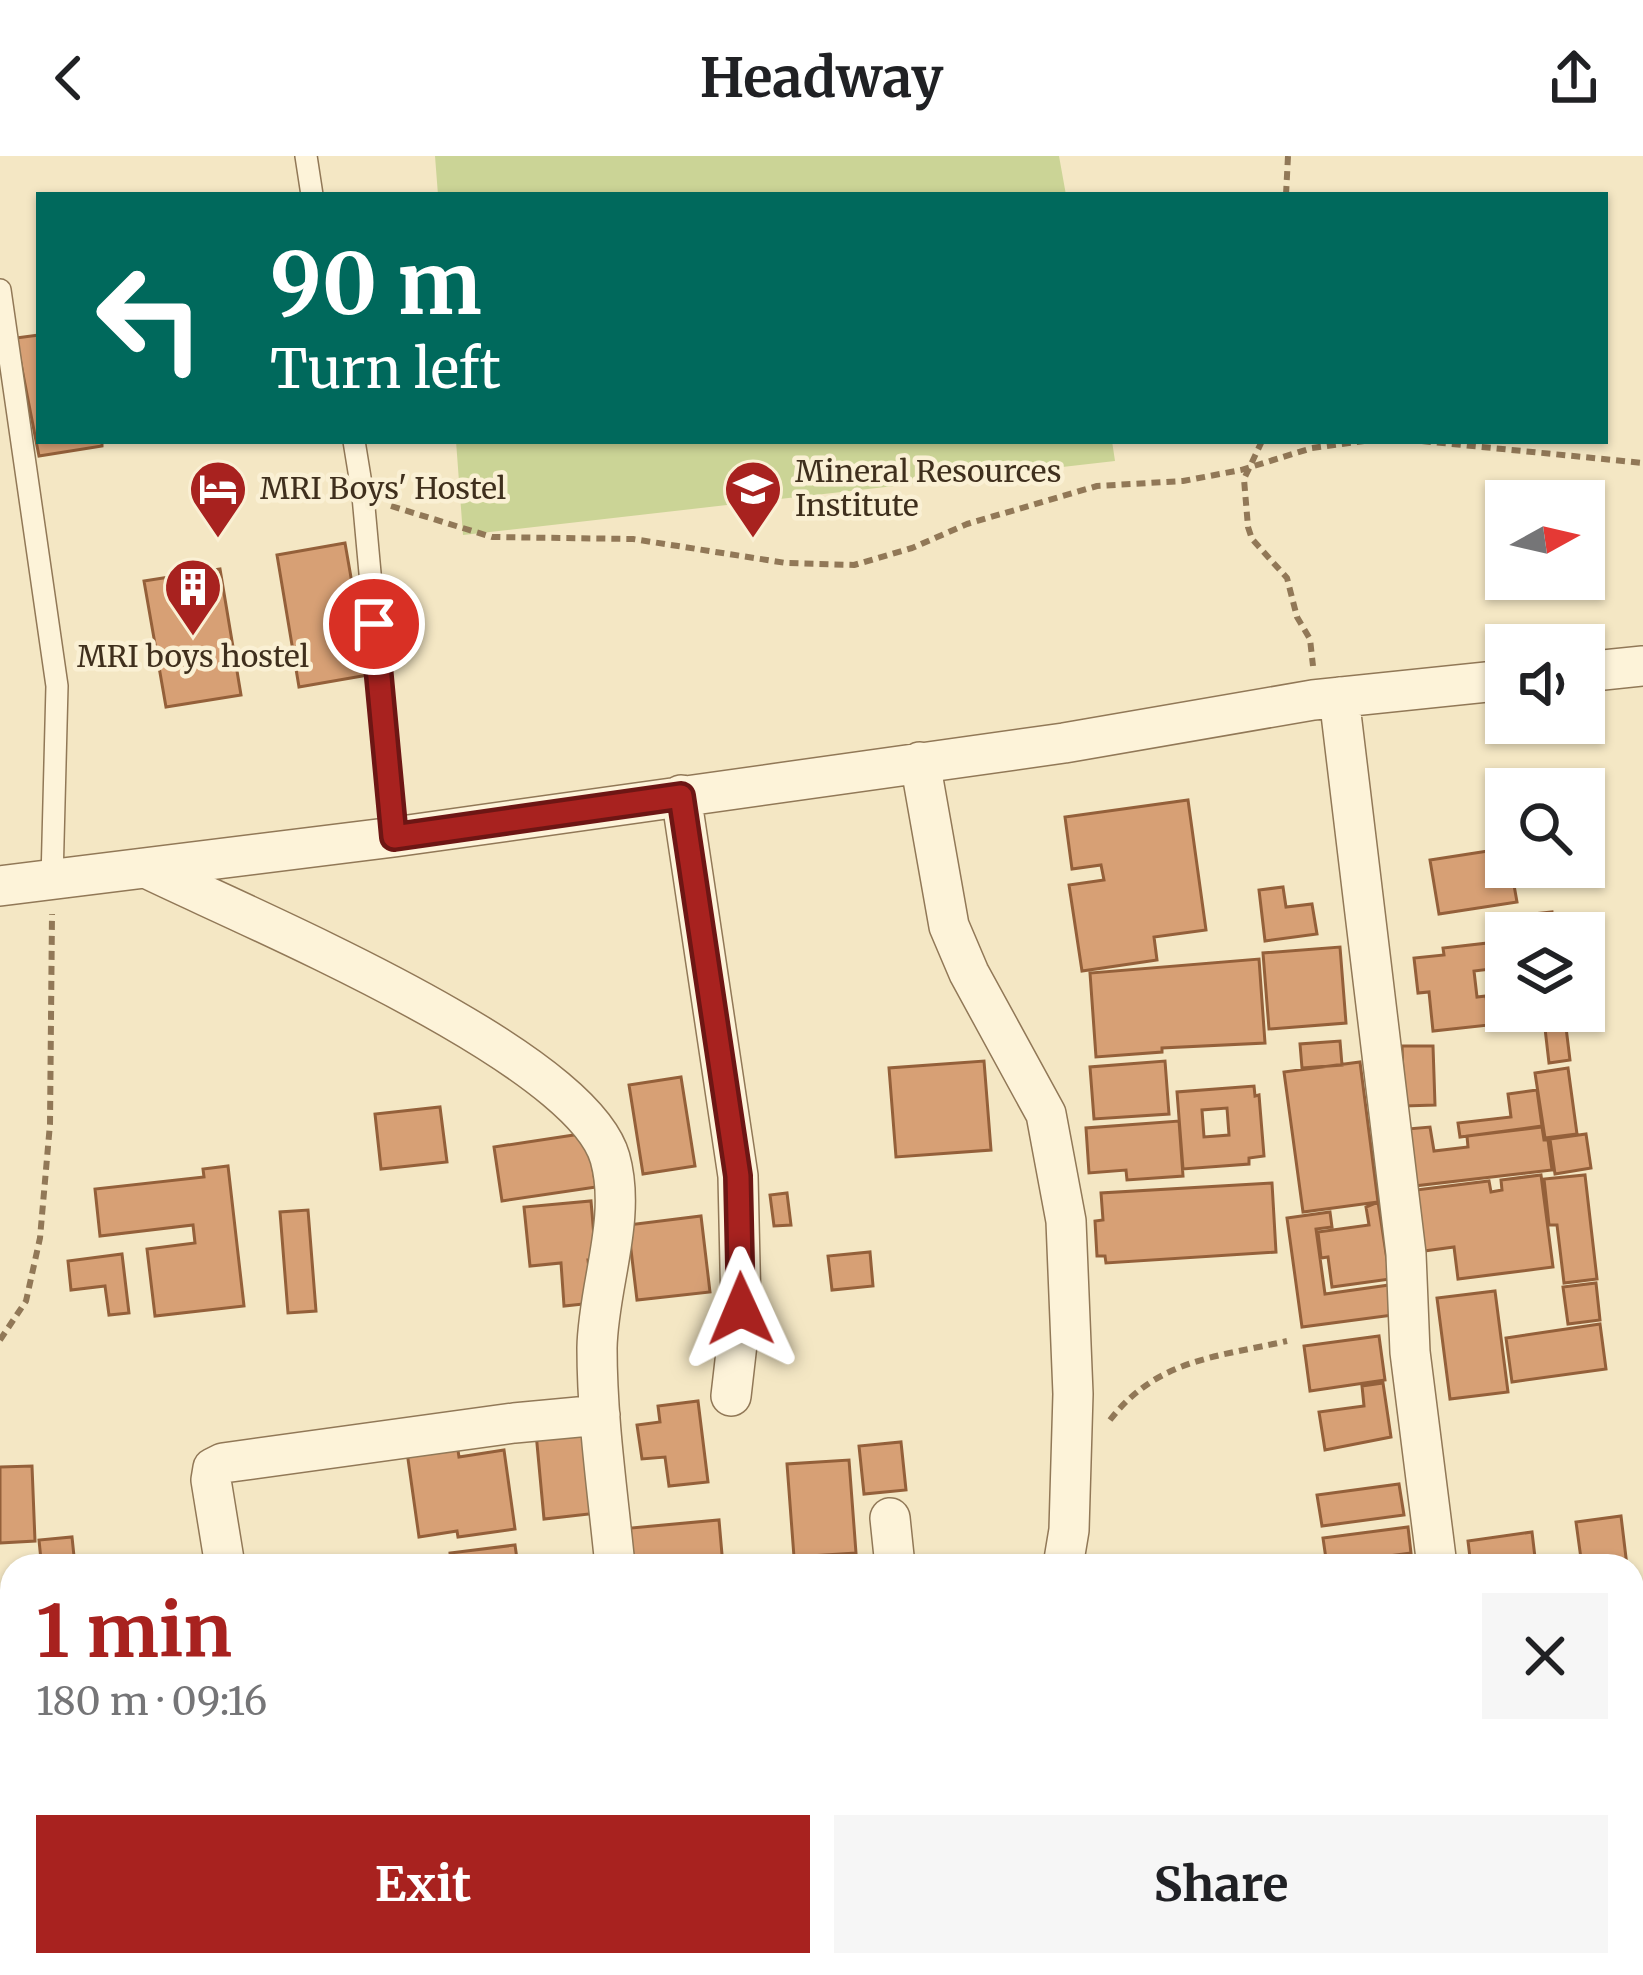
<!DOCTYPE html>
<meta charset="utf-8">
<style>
:root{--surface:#fff;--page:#f6f6f6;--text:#202124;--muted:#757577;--accent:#a8221f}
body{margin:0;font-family:Merriweather,serif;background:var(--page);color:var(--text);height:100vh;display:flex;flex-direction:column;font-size:45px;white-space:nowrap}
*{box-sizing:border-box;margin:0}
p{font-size:39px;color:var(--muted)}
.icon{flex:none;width:66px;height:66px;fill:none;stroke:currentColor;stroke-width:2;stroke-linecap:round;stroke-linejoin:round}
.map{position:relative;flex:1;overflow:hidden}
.sheet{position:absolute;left:0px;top:1398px;width:1644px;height:423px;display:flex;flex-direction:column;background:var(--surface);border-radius:36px 36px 0 0;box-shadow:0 3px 9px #0004}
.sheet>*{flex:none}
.top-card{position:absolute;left:36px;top:36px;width:1572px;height:252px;border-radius:0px;box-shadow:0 3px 9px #0004;background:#00695c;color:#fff;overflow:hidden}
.needle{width:78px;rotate:82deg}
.buttons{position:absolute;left:1485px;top:324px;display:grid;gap:24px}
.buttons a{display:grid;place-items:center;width:120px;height:120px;border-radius:0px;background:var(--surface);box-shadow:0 3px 9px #0004;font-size:60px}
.pin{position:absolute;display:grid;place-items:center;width:102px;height:102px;color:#fff;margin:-51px;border:6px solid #fff;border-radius:50%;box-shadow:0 3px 12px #0007}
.me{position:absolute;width:132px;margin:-66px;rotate:359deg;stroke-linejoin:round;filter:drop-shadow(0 0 9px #0008)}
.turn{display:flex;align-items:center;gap:42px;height:252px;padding:0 36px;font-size:54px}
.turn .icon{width:156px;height:156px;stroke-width:2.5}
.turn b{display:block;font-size:84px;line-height:102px}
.round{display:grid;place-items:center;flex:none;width:126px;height:126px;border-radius:0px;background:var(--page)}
.overview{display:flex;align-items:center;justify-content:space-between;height:204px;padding:0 36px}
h1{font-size:72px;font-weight:700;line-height:90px;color:var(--accent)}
.primary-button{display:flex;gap:24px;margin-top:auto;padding:24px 36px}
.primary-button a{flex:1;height:138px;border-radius:0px;background:var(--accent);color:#fff;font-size:48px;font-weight:700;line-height:138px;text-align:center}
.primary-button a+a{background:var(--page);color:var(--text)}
header{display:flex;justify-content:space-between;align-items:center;height:156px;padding:0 36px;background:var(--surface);font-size:54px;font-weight:700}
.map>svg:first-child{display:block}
.green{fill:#cbd496}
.building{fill:#d7a075;stroke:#94603a;stroke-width:3;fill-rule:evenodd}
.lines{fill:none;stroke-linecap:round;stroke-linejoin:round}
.service-casing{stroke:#917857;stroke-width:24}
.minor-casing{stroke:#917857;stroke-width:42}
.path{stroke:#917857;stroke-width:6;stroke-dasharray:9 6;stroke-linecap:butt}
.service{stroke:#fdf3d9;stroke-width:21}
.minor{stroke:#fdf3d9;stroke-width:39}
.route-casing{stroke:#6d1614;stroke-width:30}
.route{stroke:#a8221f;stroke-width:21}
.labels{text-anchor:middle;stroke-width:9;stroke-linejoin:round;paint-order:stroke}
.poi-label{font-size:30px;fill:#3f2f1d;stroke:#faf0d4;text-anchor:start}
</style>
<header><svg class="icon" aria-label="back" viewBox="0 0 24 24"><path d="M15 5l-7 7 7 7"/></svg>Headway<svg class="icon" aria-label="share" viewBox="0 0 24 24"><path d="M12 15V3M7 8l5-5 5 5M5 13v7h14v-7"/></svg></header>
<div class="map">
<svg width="1643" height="1819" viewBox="0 0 1643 1819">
<rect width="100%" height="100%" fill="#f4e7c4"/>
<path class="green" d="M435 0H1059L1066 39H438Z
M456 285H1112L1115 305 463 379Z"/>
<path class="building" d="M39 179V285H102V290L39 300 16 182Z
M345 387 368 519 299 531 277 399Z
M220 413 241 539 166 551 144 425Z
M1188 644 1206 774 1154 781 1157 804 1082 815 1069 729 1104 724 1101 709 1072 713 1065 661Z
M1488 695 1489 703 1503 701 1506 719 1512 718 1517 746 1439 758 1430 704Z
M1283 731 1286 751 1312 748 1317 778 1265 785 1259 734Z
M1552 756 1554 777H1506V790L1502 791 1498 762Z
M1488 787 1491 813 1474 815 1477 841 1486 840 1489 869 1433 875 1429 836 1418 837 1414 802 1444 799 1443 792Z
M1340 791 1346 867 1269 873 1263 797Z
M1259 803 1265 887 1162 892V896L1096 901 1090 817Z
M1543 855H1564L1570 904 1549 907Z
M1340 885 1342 909 1302 912 1300 888Z
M1402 890H1433L1435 949 1404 950Z
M984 905 991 994 896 1001 889 912Z
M1165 905 1169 958 1094 963 1090 911Z
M1360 906 1378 1046 1303 1056 1284 916Z
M1568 912 1577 978 1545 982 1535 917Z
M681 921 695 1010 643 1018 629 929Z
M1254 930 1255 940 1259 939 1264 1000 1249 1002V1008L1183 1013 1177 936ZM1227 952 1229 979 1204 981 1202 954Z
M1537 934 1542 970 1460 981 1458 967 1511 961 1508 938Z
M440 951 447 1006 381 1013 375 958Z
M1179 965 1183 1020 1127 1024 1126 1014 1089 1017 1086 972Z
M1430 971 1434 995 1468 991 1467 980 1542 971 1544 984H1548L1552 1014 1414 1030 1407 973Z
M587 977 596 1031 502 1045 494 991Z
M1586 978 1591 1012 1555 1018 1550 983Z
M228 1010 244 1150 155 1160 147 1093 195 1087 193 1069 100 1080 95 1033 204 1021 203 1013Z
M1541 1019 1553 1111 1458 1123 1454 1091 1424 1095 1416 1034 1489 1025 1491 1036 1502 1034 1501 1024Z
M1585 1019 1597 1123 1564 1127 1557 1069H1549L1544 1023Z
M1272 1027 1276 1096 1106 1107 1105 1100H1097L1095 1065 1103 1064 1101 1037Z
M787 1037 791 1069 774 1070 770 1039Z
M591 1045 596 1104H588L593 1147 564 1150 561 1107 530 1110 524 1051Z
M1378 1046 1390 1123 1332 1131 1328 1101 1321 1102 1318 1076 1369 1069 1366 1051Z
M308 1054 316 1155 288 1157 280 1056Z
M1330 1056 1332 1071 1316 1073 1325 1138 1389 1129 1393 1159 1302 1171 1287 1062Z
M701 1060 710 1136 637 1144 628 1069Z
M870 1096 873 1130 832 1134 828 1100Z
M122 1098 129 1157 109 1159 105 1130 71 1134 68 1105Z
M1596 1127 1600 1164 1568 1168 1563 1131Z
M1495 1135 1508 1236 1450 1243 1437 1142Z
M1600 1168 1606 1213 1512 1226 1506 1182Z
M1379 1180 1385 1224 1310 1235 1304 1190Z
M1383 1227 1391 1281 1325 1294 1319 1256 1364 1250 1362 1230Z
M698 1245 708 1326 669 1330 665 1301 642 1303 637 1269 660 1266 658 1250Z
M590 1272 598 1357 544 1363 536 1277Z
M901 1286 906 1334 864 1338 859 1290Z
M457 1288 459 1301 504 1294 515 1373 458 1381 457 1375 419 1381 407 1296Z
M849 1304 856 1397 794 1401 787 1308Z
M32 1310 35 1385 0 1387V1311Z
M1399 1328 1404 1359 1322 1370 1317 1339Z
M1621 1360 1627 1410H1582L1576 1366Z
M719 1364 723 1410H623L620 1373Z
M1408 1371 1411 1397 1366 1403 1367 1410H1327L1323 1382Z
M1532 1376 1536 1410H1471L1468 1385Z
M72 1381 75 1410H30V1405L41 1404 39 1384Z
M515 1389 518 1410H451L450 1397Z
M12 1467V1570L0 1571V1468Z
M1638 1760 1643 1778V1815L1632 1819H1559L1557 1809H1632V1761Z
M1420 1809H1532L1534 1819H1421Z"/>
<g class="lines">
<defs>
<path id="service" d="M306 0 312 39
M0 134 57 530 52 724
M354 285 363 340 394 681"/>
<path id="minor" d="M1584 516 1643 510
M1339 541 1406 1098 1410 1196 1437 1410
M920 606 949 770 969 817 1046 958 1066 1065 1073 1238 1069 1374 1063 1410
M681 639 738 1020 741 1153 731 1240
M146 712C246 761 581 899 610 1002 627 1063 598 1130 597 1192 597 1265 608 1338 615 1410
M0 730 394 681 1064 587 1313 544 1506 524
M890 1362 895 1410
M225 1410 211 1324 213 1312 223 1307 514 1267 600 1259
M1632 1713 1643 1712
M304 1809 306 1819
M988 1809 991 1819
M479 1819 570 1809"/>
</defs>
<use href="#service" class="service-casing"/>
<use href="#minor" class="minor-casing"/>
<path class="path" d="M1286 39 1288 0
M1262 285 1244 323 1248 371 1252 383 1287 422 1297 461 1310 483 1313 510
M1422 285 1643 307
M391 350 492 381 633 383 786 407 854 409 912 392 967 368 1097 330 1183 325 1241 314 1312 292 1364 285
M0 1184 26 1145 40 1082 50 968 52 758
M1110 1264C1157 1203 1217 1201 1287 1185"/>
<use href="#service" class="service"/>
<use href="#minor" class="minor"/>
</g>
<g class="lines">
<defs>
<path id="route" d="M374 468 394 681 681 640 738 1020 741 1153"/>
</defs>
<use href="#route" class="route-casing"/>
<use href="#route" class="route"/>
</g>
<defs>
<symbol id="hotel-pin" viewBox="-11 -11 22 30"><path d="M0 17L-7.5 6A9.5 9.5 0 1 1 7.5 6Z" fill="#a8221f" stroke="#faf0d4"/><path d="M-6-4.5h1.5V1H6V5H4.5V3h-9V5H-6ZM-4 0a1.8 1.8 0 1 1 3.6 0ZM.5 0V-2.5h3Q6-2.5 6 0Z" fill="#fff"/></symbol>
<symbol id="university-pin" viewBox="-11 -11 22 30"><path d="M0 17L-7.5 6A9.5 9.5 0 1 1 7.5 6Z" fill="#a8221f" stroke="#faf0d4"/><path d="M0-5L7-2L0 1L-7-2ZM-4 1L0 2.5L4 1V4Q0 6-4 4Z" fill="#fff"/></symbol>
<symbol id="building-pin" viewBox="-11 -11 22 30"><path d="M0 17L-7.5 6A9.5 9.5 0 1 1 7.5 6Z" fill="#a8221f" stroke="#faf0d4"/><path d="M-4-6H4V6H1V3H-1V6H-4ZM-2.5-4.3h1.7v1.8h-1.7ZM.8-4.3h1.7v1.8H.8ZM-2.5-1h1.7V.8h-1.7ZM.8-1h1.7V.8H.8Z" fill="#fff"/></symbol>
</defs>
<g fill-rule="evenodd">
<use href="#hotel-pin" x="185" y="300" width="66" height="90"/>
<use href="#university-pin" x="720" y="300" width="66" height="90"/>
<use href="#building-pin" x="160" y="398" width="66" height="90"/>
</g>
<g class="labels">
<g class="poi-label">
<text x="795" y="326">Mineral Resources<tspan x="795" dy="34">Institute</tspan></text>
<text x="260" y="343">MRI Boys' Hostel</text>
<text x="193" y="511" text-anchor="middle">MRI boys hostel</text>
</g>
</g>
</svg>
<div class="buttons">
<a><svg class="needle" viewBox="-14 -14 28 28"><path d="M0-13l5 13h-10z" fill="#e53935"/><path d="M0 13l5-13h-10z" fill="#757577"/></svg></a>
<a><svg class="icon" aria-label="sound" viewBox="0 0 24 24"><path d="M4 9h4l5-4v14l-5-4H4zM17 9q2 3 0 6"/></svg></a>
<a><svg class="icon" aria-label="search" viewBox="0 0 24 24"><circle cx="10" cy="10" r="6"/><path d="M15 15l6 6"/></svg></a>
<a><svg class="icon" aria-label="layers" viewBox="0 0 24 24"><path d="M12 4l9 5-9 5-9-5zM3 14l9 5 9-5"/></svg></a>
</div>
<div class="pin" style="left:374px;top:468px;background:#d93025"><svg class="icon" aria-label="arrive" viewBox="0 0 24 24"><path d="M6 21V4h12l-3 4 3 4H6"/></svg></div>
<svg class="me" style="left:741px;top:1153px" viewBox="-20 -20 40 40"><path d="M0-17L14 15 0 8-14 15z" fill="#a8221f" stroke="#fff" stroke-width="4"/></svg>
<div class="top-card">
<div class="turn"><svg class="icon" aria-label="left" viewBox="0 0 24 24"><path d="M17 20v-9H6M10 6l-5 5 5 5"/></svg><div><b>90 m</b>Turn left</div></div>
</div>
<section class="sheet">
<div class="overview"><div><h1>1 min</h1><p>180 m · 09:16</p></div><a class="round"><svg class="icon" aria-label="close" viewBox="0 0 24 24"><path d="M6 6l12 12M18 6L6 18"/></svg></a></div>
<div class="primary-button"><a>Exit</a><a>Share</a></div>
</section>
</div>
